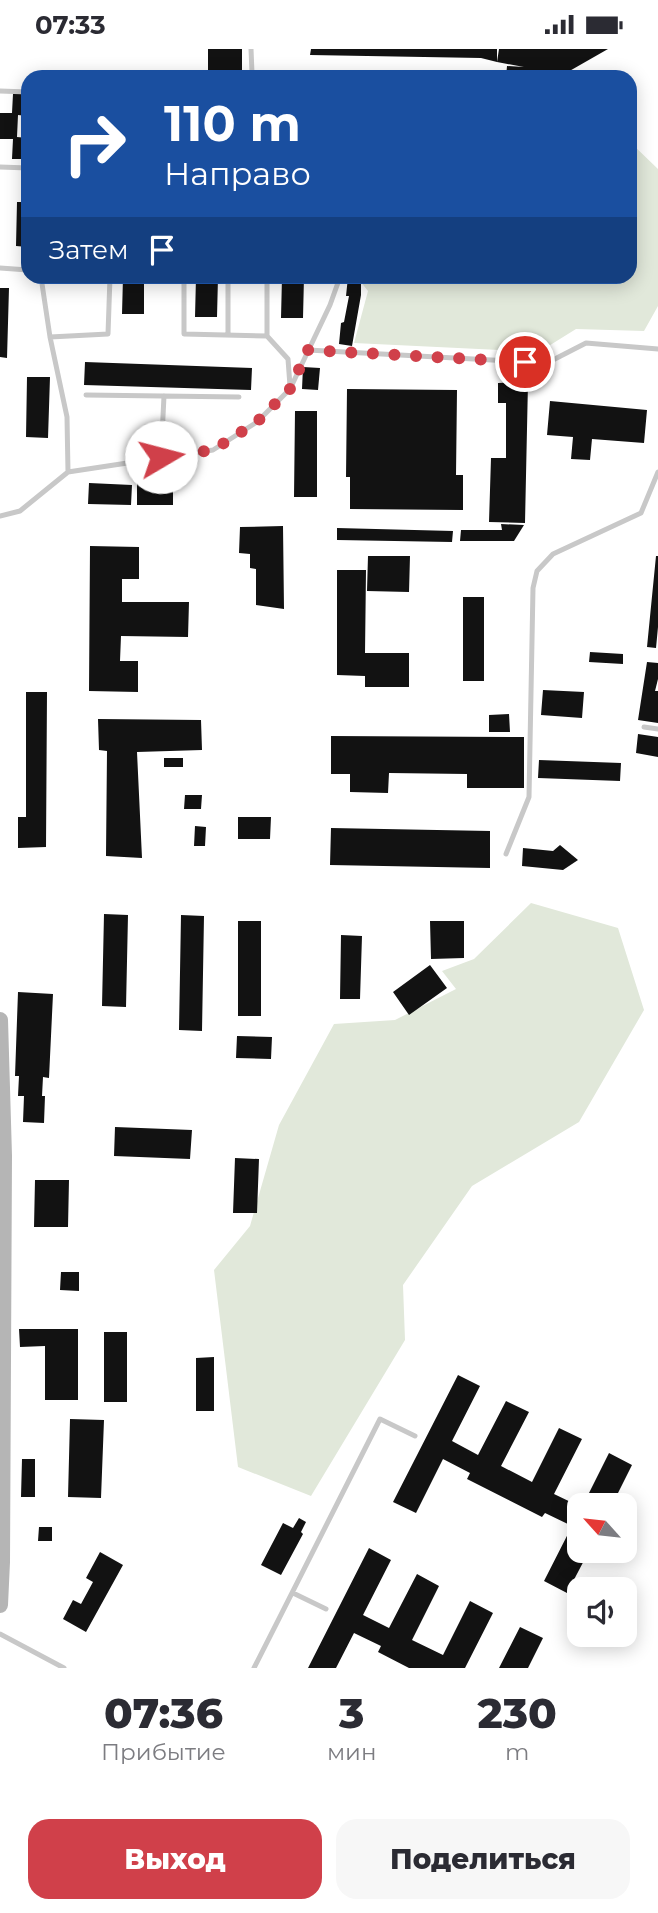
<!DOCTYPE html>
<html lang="ru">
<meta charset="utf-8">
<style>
:root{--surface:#fff;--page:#f7f7f7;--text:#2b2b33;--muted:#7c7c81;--accent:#d0404a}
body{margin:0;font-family:Montserrat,sans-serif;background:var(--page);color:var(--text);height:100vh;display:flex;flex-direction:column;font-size:26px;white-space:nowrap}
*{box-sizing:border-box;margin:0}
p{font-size:23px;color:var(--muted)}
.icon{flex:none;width:38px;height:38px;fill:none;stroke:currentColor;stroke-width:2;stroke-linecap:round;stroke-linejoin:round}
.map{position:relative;height:1619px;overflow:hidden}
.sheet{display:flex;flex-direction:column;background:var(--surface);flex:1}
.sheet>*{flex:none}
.hud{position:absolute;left:21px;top:21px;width:616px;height:214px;border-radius:21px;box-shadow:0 4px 18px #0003;background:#1a4fa0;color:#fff;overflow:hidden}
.needle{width:46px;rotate:297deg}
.controls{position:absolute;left:567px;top:1444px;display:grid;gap:14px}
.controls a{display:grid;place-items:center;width:70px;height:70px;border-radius:14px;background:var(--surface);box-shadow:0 4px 18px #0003;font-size:35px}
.pin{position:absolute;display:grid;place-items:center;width:60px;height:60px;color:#fff;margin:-30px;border:4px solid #fff;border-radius:50%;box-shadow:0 2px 7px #0007}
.me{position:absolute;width:77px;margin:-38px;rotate:82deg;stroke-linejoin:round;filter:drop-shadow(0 0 5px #0008)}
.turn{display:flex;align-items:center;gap:24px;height:147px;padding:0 28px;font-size:32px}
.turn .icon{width:91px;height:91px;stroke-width:2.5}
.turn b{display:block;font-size:49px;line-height:60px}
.then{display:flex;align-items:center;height:66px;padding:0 28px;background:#0003;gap:14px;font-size:26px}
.eta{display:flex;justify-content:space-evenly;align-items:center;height:119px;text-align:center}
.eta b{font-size:42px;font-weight:800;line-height:49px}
.cta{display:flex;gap:14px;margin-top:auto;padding:14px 28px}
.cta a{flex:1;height:80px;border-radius:21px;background:var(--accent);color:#fff;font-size:28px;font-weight:800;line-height:80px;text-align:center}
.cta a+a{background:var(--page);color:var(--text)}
.status{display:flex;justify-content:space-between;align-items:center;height:49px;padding:0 35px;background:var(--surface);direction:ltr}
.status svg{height:19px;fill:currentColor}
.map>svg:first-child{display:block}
.green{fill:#e1e8da}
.building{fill:#121212}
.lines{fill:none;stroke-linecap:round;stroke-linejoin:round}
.lane{stroke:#c8c8c8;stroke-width:5}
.secondary{stroke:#b5b5b5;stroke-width:16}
.route{stroke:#d0404a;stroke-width:12;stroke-dasharray:0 21.6}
</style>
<div class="status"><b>07:33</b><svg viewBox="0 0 49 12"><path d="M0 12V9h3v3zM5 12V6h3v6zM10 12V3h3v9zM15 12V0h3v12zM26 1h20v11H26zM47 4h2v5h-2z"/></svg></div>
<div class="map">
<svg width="658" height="1619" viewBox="0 0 658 1619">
<rect width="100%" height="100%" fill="#fff"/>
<path class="green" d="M630 93 658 120V257L644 282 576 280 539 303 354 294 368 242 357 228H630Z
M531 854 618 879 644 961 579 1073 472 1137 403 1236 405 1291 311 1447 238 1418 214 1221 250 1177 279 1076 334 975 395 971 456 940 442 922 474 910Z"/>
<path class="building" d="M208 0H242V28H208Z
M311 0H497V13L499 0H608L559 28 535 21 534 28H506L507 17 524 18 497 13 481 9 310 6Z
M13 45H28V67L18 66 17 88 28 89V110H12L13 90H0V64H12Z
M17 153H28V198L16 197Z
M123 228H144V265H122Z
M196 228H218L217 268H195Z
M282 228H304L303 269H281Z
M348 228H361V246L352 297 339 295 341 274 344 273 349 247H346Z
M0 239H9L7 309 0 308Z
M85 313 252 319 251 341 84 336Z
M303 318 320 319 318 341 302 340Z
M27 328H50L48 389 26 388Z
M528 333 525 474 489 473 491 409H506V354H498V334Z
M347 340 457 341 456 426H463V461L350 460V428H346Z
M550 352 647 361 644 394 592 390 590 411 571 410 573 388 547 386Z
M295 362H317V448H294Z
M173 427V456H137V428Z
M89 434 132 436 131 456 88 455Z
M501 475 524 476 514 492H460L461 481H502Z
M283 477 284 560 256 556V520L250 519V505L239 504 240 478Z
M337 479 453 482 452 493 337 491Z
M90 497 139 498V530H122V553H189L188 588 121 587 120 612H138V643L89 642Z
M368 507H410L409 543 367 542Z
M656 507H658V578L656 599 647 598Z
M337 521H366L365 604H409V638H365V627L337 626Z
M463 548H484V632H463Z
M590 603 623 605V615L589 613Z
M647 613 658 614V630L655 642H658V674L638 671Z
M543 641 584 643 582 669 541 666Z
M26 643H47L46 798 18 799V768H26Z
M509 665 510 683H489V666Z
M98 670 201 671 202 701 137 703 142 809 106 807 107 702 99 701Z
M638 685 658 688V708L636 704Z
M331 687 524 688V739H467V725L389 724 388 744 350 743V725H331Z
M164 709H183V718H164Z
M539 711 621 714 620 732 538 729Z
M185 746H202L201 760H184Z
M238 768H271L270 790H238Z
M195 777 206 778 205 797H194Z
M331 779 490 782V819L330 816Z
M560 796 578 811 563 821 522 817 523 799 553 802Z
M104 865 128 866 126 958 102 957Z
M181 866 204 867 202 982 179 981Z
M238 872H261V967H238Z
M430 872H464V909L431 910Z
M341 886 362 887 360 950H340Z
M430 916 447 939 409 966 393 943Z
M18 943 53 945 49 1029 43 1028 42 1047H45L44 1074 23 1073 24 1047H18L19 1027H15Z
M237 987 272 988 271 1010 236 1009Z
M115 1078 192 1081 190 1110 114 1107Z
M235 1109 259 1110 257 1164H233Z
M35 1131H69L68 1178H34Z
M61 1223H79V1242L60 1241Z
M19 1280H78V1351H45V1297L20 1298Z
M104 1283H127V1353H104Z
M214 1308V1362H196V1309Z
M458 1326 480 1337 452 1392 478 1406 506 1352 529 1363 501 1417 532 1433 559 1379 582 1390 554 1445 579 1457V1502H589L567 1544 544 1532 572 1477 545 1464 542 1468 467 1430 470 1424 443 1410 416 1464 393 1453Z
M70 1370 104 1371 101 1449 68 1448Z
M609 1404 632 1416 612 1456H583Z
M22 1410H35V1448H21Z
M299 1469 306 1473 301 1483 303 1485 281 1526 261 1516 283 1474 293 1479Z
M39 1478H52V1492H38Z
M369 1499 391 1511 363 1566 389 1579 417 1525 439 1537 412 1591 443 1606 470 1552 493 1564 465 1619H409L378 1603 381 1597 354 1584 336 1619H308Z
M100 1503 123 1516 86 1583 63 1570 73 1551 81 1555 93 1533 86 1529Z
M520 1578 543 1589 528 1619H499Z"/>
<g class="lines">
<path class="lane" d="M251 0 252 24 442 28
M0 42 28 43
M0 118 28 119
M0 219 28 221
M41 228 50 288
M184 228V285L267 287
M228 228V286
M267 228V287L288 310 290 337
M308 301 547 314 586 294 658 300
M86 346 239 348
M161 408 164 347
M68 423 67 368 50 288 108 285 110 228
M0 467 20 462 68 423 213 401 257 373 290 340 330 256 340 228
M644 678 658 680
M506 805 529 748 533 539 537 522 553 505 641 464 658 423
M293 1544 326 1560
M0 1585 64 1619
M254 1619 380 1370 415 1387"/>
<path class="secondary" d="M0 971 4 1107 2 1513 0 1556"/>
</g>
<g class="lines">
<path class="route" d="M161 408 213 401 257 373 290 340 308 301 525 313"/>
</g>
</svg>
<div class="controls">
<a><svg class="needle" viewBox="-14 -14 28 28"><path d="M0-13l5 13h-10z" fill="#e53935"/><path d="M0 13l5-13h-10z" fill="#7c7c81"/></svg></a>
<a><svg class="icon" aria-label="sound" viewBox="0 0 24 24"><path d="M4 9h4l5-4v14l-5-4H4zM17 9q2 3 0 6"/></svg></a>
</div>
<div class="pin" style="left:525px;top:313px;background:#d93025"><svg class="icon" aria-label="arrive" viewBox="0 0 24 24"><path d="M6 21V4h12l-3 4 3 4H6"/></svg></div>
<svg class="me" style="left:161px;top:408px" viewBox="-20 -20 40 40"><circle r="19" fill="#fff"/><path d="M0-13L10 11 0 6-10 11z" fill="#d0404a"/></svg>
<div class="hud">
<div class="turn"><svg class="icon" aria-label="right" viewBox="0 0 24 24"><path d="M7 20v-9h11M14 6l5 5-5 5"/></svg><div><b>110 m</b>Направо</div></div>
<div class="then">Затем<svg class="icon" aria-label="arrive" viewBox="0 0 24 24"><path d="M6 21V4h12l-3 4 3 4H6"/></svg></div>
</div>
</div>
<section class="sheet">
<div class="eta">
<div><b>07:36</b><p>Прибытие</p></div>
<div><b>3</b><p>мин</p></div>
<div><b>230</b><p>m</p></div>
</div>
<div class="cta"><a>Выход</a><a>Поделиться</a></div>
</section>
